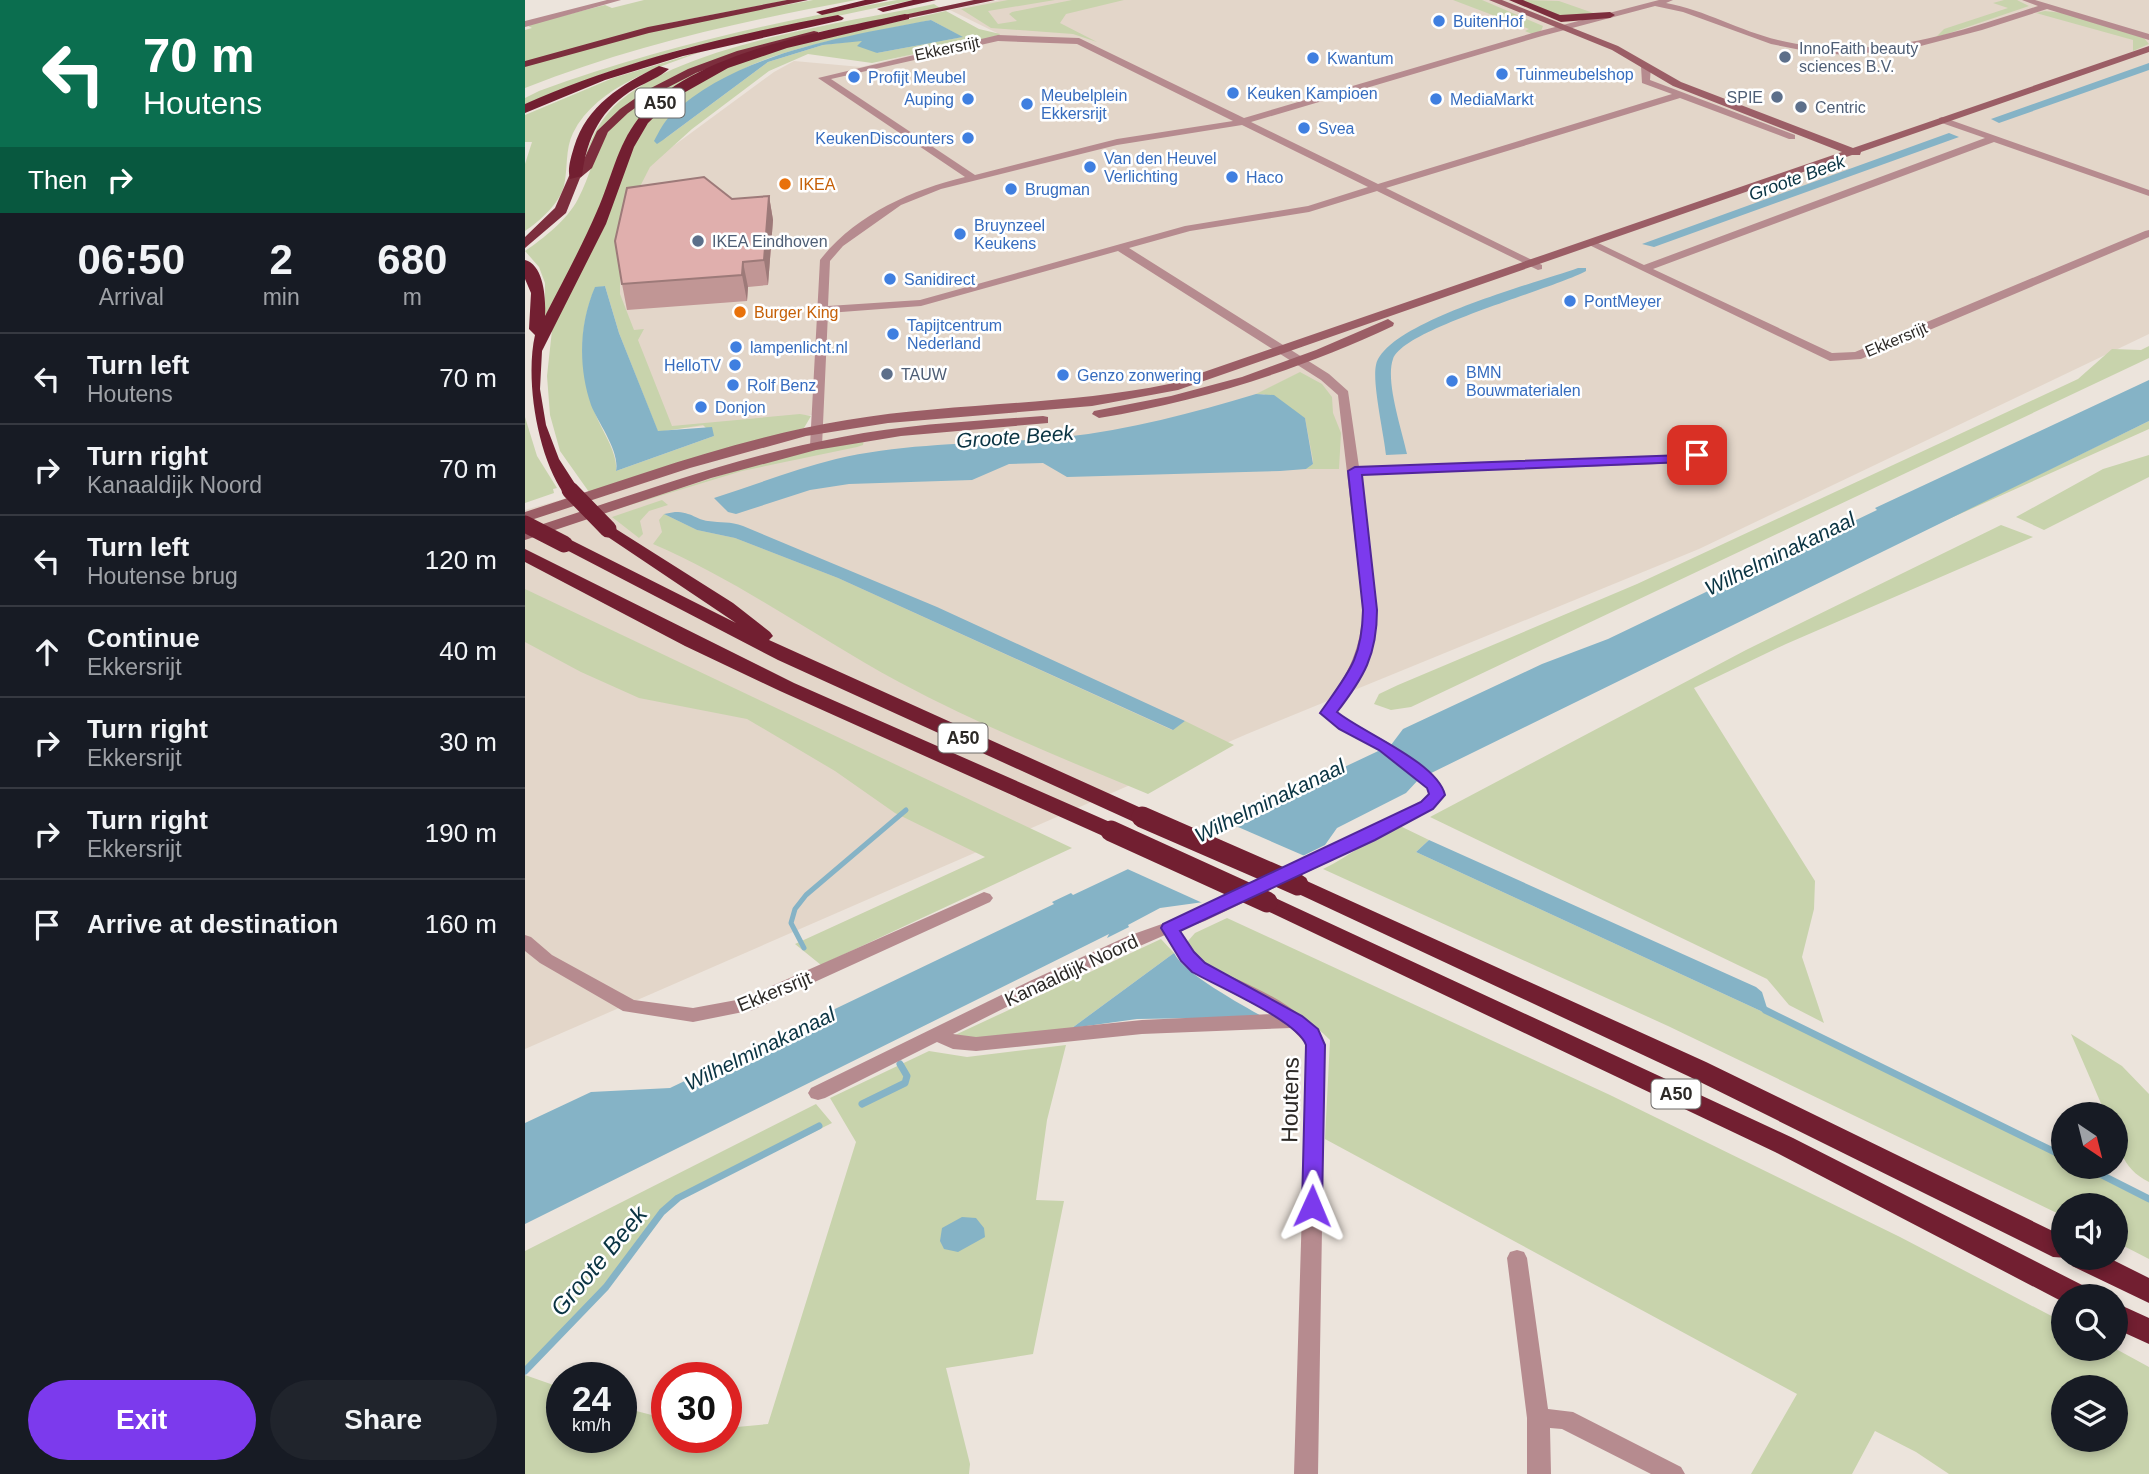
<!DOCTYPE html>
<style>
:root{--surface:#171b24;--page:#20242c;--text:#f1f3f6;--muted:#9ea1a6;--line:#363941;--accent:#7c3aed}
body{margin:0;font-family:Helvetica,sans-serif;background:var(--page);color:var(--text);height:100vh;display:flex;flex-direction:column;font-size:26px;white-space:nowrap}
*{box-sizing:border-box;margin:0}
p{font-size:23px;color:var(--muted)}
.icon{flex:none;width:38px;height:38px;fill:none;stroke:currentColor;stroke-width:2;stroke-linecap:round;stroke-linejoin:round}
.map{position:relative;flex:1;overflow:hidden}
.details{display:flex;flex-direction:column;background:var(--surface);width:525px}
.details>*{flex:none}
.guide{background:#0b6e4f;color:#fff;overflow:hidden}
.needle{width:46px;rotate:145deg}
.buttons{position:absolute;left:1526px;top:1102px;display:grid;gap:14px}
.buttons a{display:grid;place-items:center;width:77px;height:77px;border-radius:50%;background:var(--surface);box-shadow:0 4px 10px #0003;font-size:35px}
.speed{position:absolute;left:21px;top:1362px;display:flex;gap:14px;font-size:35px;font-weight:700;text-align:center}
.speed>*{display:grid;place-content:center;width:91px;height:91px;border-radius:50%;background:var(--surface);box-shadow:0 4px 10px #0003;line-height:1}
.speed small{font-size:18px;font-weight:400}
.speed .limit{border:10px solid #d22;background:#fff;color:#111}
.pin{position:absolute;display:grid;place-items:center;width:60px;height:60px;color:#fff;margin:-30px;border-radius:14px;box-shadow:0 4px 10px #0006}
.me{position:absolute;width:77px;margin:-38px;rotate:1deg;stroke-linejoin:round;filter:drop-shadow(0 0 5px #0008)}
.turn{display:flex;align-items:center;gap:24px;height:147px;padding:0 28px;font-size:32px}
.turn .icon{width:91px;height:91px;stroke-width:2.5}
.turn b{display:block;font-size:49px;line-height:60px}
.then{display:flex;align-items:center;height:66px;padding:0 28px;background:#0003;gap:14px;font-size:26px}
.eta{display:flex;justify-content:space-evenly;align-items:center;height:119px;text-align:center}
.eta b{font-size:42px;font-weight:700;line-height:49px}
.cta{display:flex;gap:14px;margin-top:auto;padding:14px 28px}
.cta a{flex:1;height:80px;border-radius:42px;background:var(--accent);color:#fff;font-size:28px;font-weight:700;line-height:80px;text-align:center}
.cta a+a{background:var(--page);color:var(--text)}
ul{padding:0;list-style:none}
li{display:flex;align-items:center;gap:21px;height:91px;padding:0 28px;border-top:2px solid var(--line)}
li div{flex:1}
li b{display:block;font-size:26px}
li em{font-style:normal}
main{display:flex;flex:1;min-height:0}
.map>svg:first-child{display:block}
.built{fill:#e3d6c9}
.green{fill:#c8d3ac;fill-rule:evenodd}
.water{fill:#85b3c6}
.pier{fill:#ece4dc}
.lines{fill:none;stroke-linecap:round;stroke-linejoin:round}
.stream-far1{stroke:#85b3c6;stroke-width:5}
.stream{stroke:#85b3c6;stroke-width:7}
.minor{fill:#b68b8f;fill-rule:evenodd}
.secondary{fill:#9b5e66;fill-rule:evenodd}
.trunk{fill:#7c2e3d;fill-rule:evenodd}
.motorway{fill:#721f31;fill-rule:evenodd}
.motorway-bridge-far1{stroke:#721f31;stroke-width:17}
.motorway-bridge{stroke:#721f31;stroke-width:21}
.wall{fill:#c19695}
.shaded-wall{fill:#9d7a79}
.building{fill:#e0afad;stroke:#9d7a79;stroke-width:2}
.route{fill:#7c3aed;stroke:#51269a;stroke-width:2}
.shop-dot{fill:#3f7fe0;stroke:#fff;stroke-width:2.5}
.service-dot{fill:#5c6f8a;stroke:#fff;stroke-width:2.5}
.food-dot{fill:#e8710a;stroke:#fff;stroke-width:2.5}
.labels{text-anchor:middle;stroke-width:5;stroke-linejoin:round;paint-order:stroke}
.far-shop-label{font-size:16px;fill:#366cbe;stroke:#fff;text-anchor:start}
.far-street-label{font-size:16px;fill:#2d2a27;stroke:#fff}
.far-service-label{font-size:16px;fill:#4e5e75;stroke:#fff;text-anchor:start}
.far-food-label{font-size:16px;fill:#c56008;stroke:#fff;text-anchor:start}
.shield{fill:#fff;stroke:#6c6a68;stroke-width:2}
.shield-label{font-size:18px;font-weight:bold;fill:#2d2a27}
.far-water-label{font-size:18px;font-style:italic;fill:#0a3443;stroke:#fff}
.street-label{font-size:19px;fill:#2d2a27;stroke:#fff}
.water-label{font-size:21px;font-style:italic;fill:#0a3443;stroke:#fff}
.near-street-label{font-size:23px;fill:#2d2a27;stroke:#fff}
.near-water-label{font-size:24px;font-style:italic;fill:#0a3443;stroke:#fff}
</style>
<main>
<section class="details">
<div class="guide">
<div class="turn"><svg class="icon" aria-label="left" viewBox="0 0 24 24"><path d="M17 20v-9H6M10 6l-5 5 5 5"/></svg><div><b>70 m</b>Houtens</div></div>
<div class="then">Then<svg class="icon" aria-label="right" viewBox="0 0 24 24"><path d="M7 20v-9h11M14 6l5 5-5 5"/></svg></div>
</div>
<div class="eta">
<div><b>06:50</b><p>Arrival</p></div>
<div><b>2</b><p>min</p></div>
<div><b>680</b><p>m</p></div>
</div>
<ul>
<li><svg class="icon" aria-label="left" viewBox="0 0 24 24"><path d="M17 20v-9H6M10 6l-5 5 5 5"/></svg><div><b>Turn left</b><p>Houtens</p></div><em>70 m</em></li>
<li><svg class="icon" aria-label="right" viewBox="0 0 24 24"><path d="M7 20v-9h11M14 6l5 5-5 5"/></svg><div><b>Turn right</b><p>Kanaaldijk Noord</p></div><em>70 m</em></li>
<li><svg class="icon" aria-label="left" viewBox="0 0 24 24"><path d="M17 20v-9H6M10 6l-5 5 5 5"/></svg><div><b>Turn left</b><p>Houtense brug</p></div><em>120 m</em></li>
<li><svg class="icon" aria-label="ahead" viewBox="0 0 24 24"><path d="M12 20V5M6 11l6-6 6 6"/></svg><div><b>Continue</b><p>Ekkersrijt</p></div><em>40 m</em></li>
<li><svg class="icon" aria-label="right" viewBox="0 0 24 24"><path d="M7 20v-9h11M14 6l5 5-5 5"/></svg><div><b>Turn right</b><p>Ekkersrijt</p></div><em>30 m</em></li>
<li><svg class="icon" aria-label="right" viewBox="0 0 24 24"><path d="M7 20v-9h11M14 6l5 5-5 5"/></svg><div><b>Turn right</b><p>Ekkersrijt</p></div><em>190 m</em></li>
<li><svg class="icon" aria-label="arrive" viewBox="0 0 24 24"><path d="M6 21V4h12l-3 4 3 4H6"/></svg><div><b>Arrive at destination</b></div><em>160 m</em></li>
</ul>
<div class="cta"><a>Exit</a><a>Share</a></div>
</section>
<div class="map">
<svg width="1624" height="1474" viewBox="0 0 1624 1474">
<rect width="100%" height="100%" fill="#ece4dc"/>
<path class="built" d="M475 0H1624V334L1174 549 722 734 0 1049V510L286 428 287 415 142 430 84 278 98 183 249 72 269 61 336 67 472 33 425 10Z"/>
<path class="green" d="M119 0H263L149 22 0 62V30L7 28 1 25 80 5 87 8Z
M288 0H331C218 21 108 45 0 88V66L155 24Z
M372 0H388L157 49 77 74 0 105V98L14 91C131 48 249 22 372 0Z
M483 0H530L463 11 473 24 492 21 484 14 487 12 547 0H599L541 14 535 23 572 42 548 34 466 28 436 9Z
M928 0H957L1018 26 1016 31 1007 34 1000 31 1004 29Z
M995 0 1034 1 1074 15H1033Z
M1479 0H1492L1504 6 1410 38 1419 29 1483 8 1468 3Z
M409 4 415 8 288 33 189 61 93 112 57 171C62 148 68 131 83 113 141 45 323 23 409 4Z
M421 11 454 29 475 34 474 36 347 63 283 54 244 71 167 129 125 167 105 206 95 251V294L109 330 119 329 113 340 147 426 275 414 286 416 279 428 64 492 35 451 25 415 22 376 27 330 111 132 147 97 205 66 267 45ZM406 20 437 37 352 53 338 40 298 45 243 62 138 140C160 119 181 95 205 77 244 48 356 31 406 20ZM80 286 94 333 133 432 178 425 189 436 91 471C93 455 80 435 73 420 54 378 52 330 70 288Z
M1520 11 1538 13 1619 38 1624 44 1608 51V40L1511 13Z
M184 49C137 66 72 85 48 133 40 149 43 169 39 186 34 204 15 221 0 231V164L7 142H0V115L88 78Z
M223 56 119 113 104 132 76 210 20 326V283L14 267 0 251C19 238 42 220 53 199 65 177 69 152 84 131 117 88 173 71 223 56Z
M1624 346V358L886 707 866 710 849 704 854 694 873 685 1112 584 1553 379 1587 349 1616 350Z
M775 372 797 384 807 397 808 413 816 433 814 469H781L788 464V460L780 418 739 394H731Z
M0 417 12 456 32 488 28 489 29 493 0 503Z
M1624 421V429L1406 527Z
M339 439 338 445 332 447 217 471 82 512 253 457Z
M1624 455V477L1519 530 1491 517 1578 469Z
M137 500 143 505 124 511 115 521 118 534 114 538 87 517Z
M139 514 172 530 210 538 313 578 647 730 660 721 709 745 623 794C539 759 454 725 374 682 291 637 214 581 128 544L137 532 134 520Z
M1476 525 1508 537 1261 644 1169 688 1290 881 1289 909 1277 957 1299 1023 1264 1005 1242 979 905 817 1221 650Z
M0 589 547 848 296 965 270 944 460 857 370 813 310 771 222 719 114 698 56 672 0 642Z
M873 825 904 840 891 852 1238 1012 1538 1159V1167H1555L1624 1202V1259L1591 1242V1206H1538V1216L1143 1026 798 869C825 856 846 838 873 825Z
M702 918 1085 1095 1375 1237 1538 1322V1349H1591L1624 1367V1474H1424L1391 1452 1350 1431 1327 1474H1226L1272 1394 800 1139 805 1040C765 999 704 988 663 951V941L670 933ZM1538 1388H1591V1440H1538Z
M636 939 649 953 547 1028 468 1040 430 1035Z
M1546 1034 1597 1066 1624 1094V1182C1596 1168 1591 1145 1591 1115H1581Z
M541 1045 522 1120 511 1200 539 1201 508 1354 421 1368 445 1464 444 1474H0V1375L37 1388V1437H96V1407L142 1419V1437H201V1428L243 1424 331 1142 305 1098 404 1051 442 1057Z
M291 1104 307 1123 140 1206 108 1254 52 1319 0 1373V1251Z"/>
<path class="water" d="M406 20 438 37 352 53 332 46 337 41 298 45 243 62 138 140 132 144 129 141C134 132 139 121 147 114 212 53 321 36 406 20Z
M1624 63V70L1474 123 1466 119Z
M1424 133 1434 137 1129 247 1117 244Z
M1053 268H1061V271C1026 290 879 328 868 359 860 381 877 430 882 454L861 455C859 434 847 383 851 365 861 322 1011 283 1053 268Z
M80 286 94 333 133 431 187 427 189 436 91 471C95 451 73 423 66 405 53 367 54 324 70 287Z
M1624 380V421L894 779 881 793 812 828 800 845 686 901 635 908 603 925 604 927 582 938 584 934 0 1224V1123L66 1092 145 1088 529 904 527 902 546 893 548 895 866 745 878 729 1017 664 1083 639 1352 510 1350 508Z
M731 394 749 395 780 418 788 464 781 469 755 471 542 477 518 463 484 464 447 480 324 484 285 490 211 514 203 512 189 498C230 485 270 469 311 459 385 441 463 445 539 437 604 430 668 413 731 394Z
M150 512C167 512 172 520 183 521 196 523 205 521 218 526L412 607 660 721 648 730 313 578 210 538 172 530 139 514Z
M904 840 1231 987 1237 992 1242 1008 1238 1012 891 852Z
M649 953C659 974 716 1004 738 1017L612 1019 547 1028Z
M437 1217 451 1218 459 1228 460 1237 433 1252 419 1249 415 1241 417 1228Z"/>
<path class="pier" d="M697 820 782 857 682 905 598 867Z"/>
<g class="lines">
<path class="stream-far1" d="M279 948 266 923 270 909 281 895 381 810"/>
<path class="stream" d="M1240 1010 1538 1156
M337 1104 380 1083 382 1076 375 1064
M1561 1167 1624 1199
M0 1371 81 1287 137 1212 153 1198 294 1126"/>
<path class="minor" d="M82 0H96L0 27V21Z
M1134 0H1148L1141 3C1180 10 1215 31 1253 40 1347 62 1424 35 1513 6L1497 0H1510L1624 34V40L1522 9 1457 30 1388 48 1321 55 1286 52 1246 44 1158 12 1130 6 1017 36 726 122 853 184 1147 94 1117 83 1116 66 1121 63 1126 66 1125 80 1270 135V139H1264L1155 98 861 188 1017 265V269L1013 270 852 191 784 212 665 231 604 248 804 374 823 391 834 467 1159 455 1172 451 1178 455 1160 463 835 475 852 610C850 651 836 680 812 712 838 732 913 762 920 795L908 809 850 840 680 921 655 930 668 953 679 964C722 985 776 1002 800 1045L793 1474H769L782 1045 766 1028 617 1034 451 1051 428 1049 412 1042 300 1098 293 1100 286 1098 283 1093 286 1088 507 980 603 936 668 913 838 832 896 801 904 794 902 788 854 749 814 729 795 713C821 677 835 655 838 610L813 395 796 380 593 251 396 306 303 313 297 446 296 449H286L285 446 295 260C330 215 386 190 440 177L293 78 473 35 554 38 719 118 1011 32ZM473 41 552 44 708 121 592 139 450 175 306 79ZM717 125 843 187 783 206 660 226 395 300 303 306 305 261 318 246 376 205 416 189 592 145ZM640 935 656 961 667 972 747 1014 617 1020 451 1037 428 1034 519 988Z
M1417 117 1624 190V196L1469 142 1128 269 1307 353 1330 352 1620 231 1624 230V237L1336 359 1305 361 1060 243 1069 241 1119 265 1460 138 1414 122V118Z
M459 892 465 894 468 898 465 902 228 1010 168 1022 98 1011 15 963 0 951V935L6 937 27 955 109 1000 168 1008 217 999Z
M992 1250 999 1252 1002 1258 1023 1409 1048 1412 1156 1467 1160 1474H1126L1037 1429 1025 1428 1026 1474H1002V1418L982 1258 985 1252Z"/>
<path class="secondary" d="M964 0H977L1093 46 1156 82 1328 148 1624 46V52L1336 152 1335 155H1327L653 390 567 406 363 423 281 436 165 468 0 522V512C106 478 212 438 322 420 429 402 538 406 644 384L1317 152 1148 86 1087 50Z
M863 319 869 323 868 326C774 370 676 401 574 418L567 414 569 411 646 396 717 377 791 350Z
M518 416 523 417V423L376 436 291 450 186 478 0 540V530C105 496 208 457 317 437 383 424 451 421 518 416Z"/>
<path class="trunk" d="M262 0H283L124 33 0 67V61L123 27Z
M449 0H470L360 23 355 20Z
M984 0H998L1035 15 1085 12 1090 15 1085 18 1036 22Z
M289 31 293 32V36L220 55 171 73 130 94 103 113 83 132 67 168 55 178 41 213 0 248V237L30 208 44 176 56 166 72 131 95 109 122 90 163 69 212 51Z"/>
<path class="motorway" d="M340 0H363L297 15 291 12Z
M388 0H411L358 12 352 9Z
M380 14 384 15V19L262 48 203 68 148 99 123 123 109 147 81 224 17 351 15 389 21 425 34 459 54 490 45 495 39 494C12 455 0 379 10 335L4 329 6 293 0 279V260C19 265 21 299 20 316 38 281 57 246 72 211 86 180 92 146 113 119 164 52 301 31 380 14Z
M313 15 319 18 317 20 158 56 80 80 0 113V104C100 60 206 35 313 15Z
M134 66 144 69C135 77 122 82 111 88 76 108 62 137 57 176L45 179C42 170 46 157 49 147 62 105 96 85 134 66Z
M83 524 208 603 245 632 248 636 244 640 625 812 628 817 617 824 609 822 253 660 30 544 39 538 46 540 211 623 77 533 74 529 77 525Z
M0 549 269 683 594 826 597 831 594 836H578L255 691 160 646 0 562Z
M773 877 1181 1062 1538 1236V1258H1584L1624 1278V1303L1547 1266 1543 1258 1528 1257 1163 1076 765 890 762 885 765 880Z
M742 894 1268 1138 1565 1289 1569 1297H1538V1302L1250 1152 734 907 730 902 734 897Z
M1591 1303 1624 1318V1344L1591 1329Z"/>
<path class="motorway-bridge-far1" d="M45 490 83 529
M0 524 39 544"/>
<path class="motorway-bridge" d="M617 817 773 885
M586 831 742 902"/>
</g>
<path class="wall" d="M244 196 248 220 243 285 223 287 222 301 102 310 97 284Z"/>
<path class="shaded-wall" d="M244 196 248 220 243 285 239 260Z
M218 262 223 287 222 301 217 275Z"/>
<path class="building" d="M179 177 207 199 244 196 239 260 218 262 217 275 97 284 90 241 102 188Z"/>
<path class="route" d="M1172 451 1177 452V457L1160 462 837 475 852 610C852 655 839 677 812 712 838 733 912 762 920 795L908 809 850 840 655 931 669 952 680 963 777 1016 793 1029 800 1045 797 1206 794 1211H780L777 1206 781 1045C773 1021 692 986 667 972L656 961 636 928 638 924 896 802 904 794 902 788 854 750 814 729 795 713C823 673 837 660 838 610L823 471 830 467 1159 455Z"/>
<g class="shop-dot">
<circle cx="914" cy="21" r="7"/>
<circle cx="788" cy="58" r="7"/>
<circle cx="977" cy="74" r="7"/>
<circle cx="329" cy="77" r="7"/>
<circle cx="708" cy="93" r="7"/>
<circle cx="443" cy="99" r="7"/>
<circle cx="911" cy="99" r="7"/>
<circle cx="502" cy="104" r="7"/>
<circle cx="779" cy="128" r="7"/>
<circle cx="443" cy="138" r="7"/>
<circle cx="565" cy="167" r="7"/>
<circle cx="707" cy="177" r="7"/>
<circle cx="486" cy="189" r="7"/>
<circle cx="435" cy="234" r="7"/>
<circle cx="365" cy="279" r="7"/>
<circle cx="1045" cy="301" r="7"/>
<circle cx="368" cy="334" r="7"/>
<circle cx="211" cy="347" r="7"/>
<circle cx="210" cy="365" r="7"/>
<circle cx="538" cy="375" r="7"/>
<circle cx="927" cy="381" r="7"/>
<circle cx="208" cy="385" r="7"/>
<circle cx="176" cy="407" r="7"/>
</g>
<g class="service-dot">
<circle cx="1260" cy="57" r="7"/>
<circle cx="1252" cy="97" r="7"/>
<circle cx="1276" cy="107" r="7"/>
<circle cx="173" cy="241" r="7"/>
<circle cx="362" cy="374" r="7"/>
</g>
<g class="food-dot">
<circle cx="260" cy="184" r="7"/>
<circle cx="215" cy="312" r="7"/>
</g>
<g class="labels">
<g class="far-shop-label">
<text x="928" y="27">BuitenHof</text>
<text x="802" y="64">Kwantum</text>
<text x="991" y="80">Tuinmeubelshop</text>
<text x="343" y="83">Profijt Meubel</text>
<text x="722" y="99">Keuken Kampioen</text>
<text x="516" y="101">Meubelplein<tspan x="516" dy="18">Ekkersrijt</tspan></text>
<text x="429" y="105" text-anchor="end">Auping</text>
<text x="925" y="105">MediaMarkt</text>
<text x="793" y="134">Svea</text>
<text x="429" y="144" text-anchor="end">KeukenDiscounters</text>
<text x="579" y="164">Van den Heuvel<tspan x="579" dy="18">Verlichting</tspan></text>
<text x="721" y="183">Haco</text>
<text x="500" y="195">Brugman</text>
<text x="449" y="231">Bruynzeel<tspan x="449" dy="18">Keukens</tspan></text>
<text x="379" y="285">Sanidirect</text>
<text x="1059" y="307">PontMeyer</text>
<text x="382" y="331">Tapijtcentrum<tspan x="382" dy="18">Nederland</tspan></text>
<text x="225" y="353">lampenlicht.nl</text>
<text x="196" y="371" text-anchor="end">HelloTV</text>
<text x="941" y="378">BMN<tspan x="941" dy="18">Bouwmaterialen</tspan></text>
<text x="552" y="381">Genzo zonwering</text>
<text x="222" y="391">Rolf Benz</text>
<text x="190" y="413">Donjon</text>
</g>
<g class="far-street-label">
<text transform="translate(422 48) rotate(-12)" y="6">Ekkersrijt</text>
<text transform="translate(1371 339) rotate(-23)" y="6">Ekkersrijt</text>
</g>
<g class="far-service-label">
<text x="1274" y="54">InnoFaith beauty<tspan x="1274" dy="18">sciences B.V.</tspan></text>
<text x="1238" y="103" text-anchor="end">SPIE</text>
<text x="1290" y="113">Centric</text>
<text x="187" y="247">IKEA Eindhoven</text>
<text x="376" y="380">TAUW</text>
</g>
<g class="far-food-label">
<text x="274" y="190">IKEA</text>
<text x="229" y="318">Burger King</text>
</g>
<g class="shield">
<rect x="110.5" y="88.5" width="49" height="29" rx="5"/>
<rect x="413.5" y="723.5" width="49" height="29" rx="5"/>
<rect x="1126.5" y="1079.5" width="49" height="29" rx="5"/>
</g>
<g class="shield-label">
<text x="135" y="109">A50</text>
<text x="438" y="744">A50</text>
<text x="1151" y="1100">A50</text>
</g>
<g class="far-water-label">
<text transform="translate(1272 178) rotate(-20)" y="6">Groote Beek</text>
</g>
<g class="street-label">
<text transform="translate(546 970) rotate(-25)" y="7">Kanaaldijk Noord</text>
<text transform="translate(249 991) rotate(-22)" y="7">Ekkersrijt</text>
</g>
<g class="water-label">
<text transform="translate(490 437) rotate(-4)" y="7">Groote Beek</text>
<text transform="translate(1255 554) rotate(-26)" y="7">Wilhelminakanaal</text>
<text transform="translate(745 801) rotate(-26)" y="7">Wilhelminakanaal</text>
<text transform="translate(235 1049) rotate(-26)" y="7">Wilhelminakanaal</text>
</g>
<g class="near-street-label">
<text transform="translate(765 1100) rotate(-89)" y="8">Houtens</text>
</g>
<g class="near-water-label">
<text transform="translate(74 1261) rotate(-50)" y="8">Groote Beek</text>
</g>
</g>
</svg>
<div class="buttons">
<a><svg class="needle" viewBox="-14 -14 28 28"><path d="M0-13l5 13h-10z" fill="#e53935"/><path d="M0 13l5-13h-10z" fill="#9ea1a6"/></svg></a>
<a><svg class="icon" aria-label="sound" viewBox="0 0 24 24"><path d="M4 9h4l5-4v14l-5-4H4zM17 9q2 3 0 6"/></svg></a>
<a><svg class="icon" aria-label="search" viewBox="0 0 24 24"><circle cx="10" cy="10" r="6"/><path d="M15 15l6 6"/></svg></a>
<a><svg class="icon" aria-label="layers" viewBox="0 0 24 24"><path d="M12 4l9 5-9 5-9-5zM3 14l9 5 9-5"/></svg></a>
</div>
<div class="speed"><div>24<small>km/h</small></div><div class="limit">30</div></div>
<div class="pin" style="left:1172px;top:455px;background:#d93025"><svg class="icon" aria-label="arrive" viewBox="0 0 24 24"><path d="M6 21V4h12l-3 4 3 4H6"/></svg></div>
<svg class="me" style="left:787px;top:1206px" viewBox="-20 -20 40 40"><path d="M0-17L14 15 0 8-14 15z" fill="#7c3aed" stroke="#fff" stroke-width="4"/></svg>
</div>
</main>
